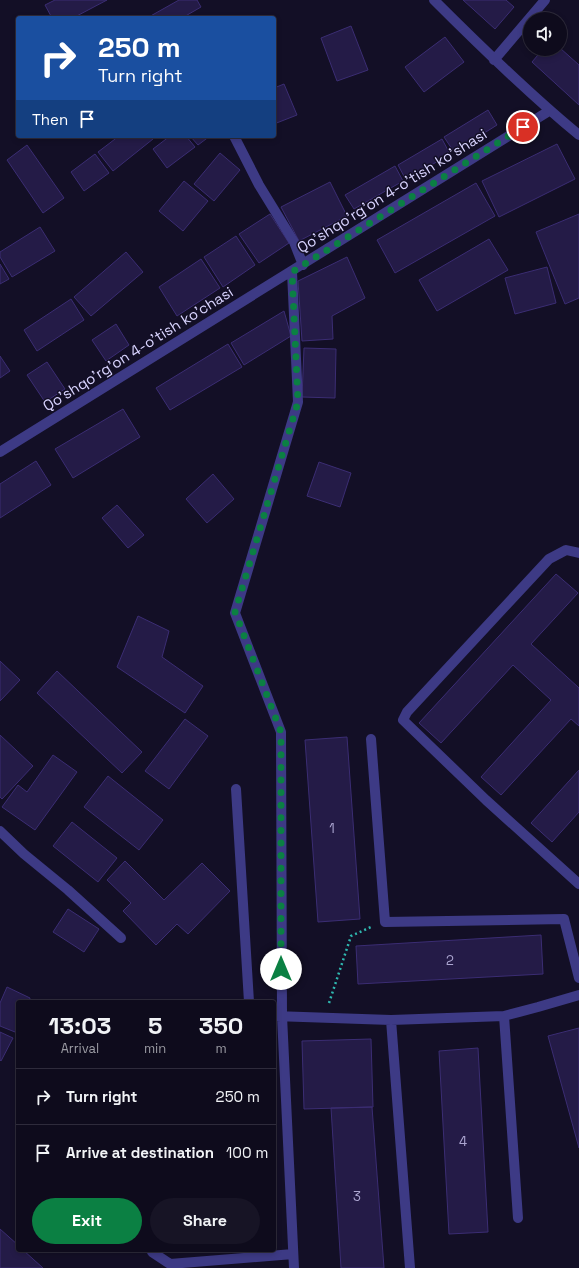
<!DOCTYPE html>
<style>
:root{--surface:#0e0b1c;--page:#171425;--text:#f1f3f6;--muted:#9b9ba3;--line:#2e2b3b;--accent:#0b8043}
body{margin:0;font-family:"Space Grotesk",sans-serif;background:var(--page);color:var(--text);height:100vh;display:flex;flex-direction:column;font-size:15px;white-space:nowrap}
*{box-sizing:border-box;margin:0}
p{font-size:13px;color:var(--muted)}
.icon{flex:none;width:22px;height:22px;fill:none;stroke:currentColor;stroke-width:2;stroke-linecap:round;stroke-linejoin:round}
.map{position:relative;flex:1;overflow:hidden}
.sheet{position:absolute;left:16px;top:1000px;width:260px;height:252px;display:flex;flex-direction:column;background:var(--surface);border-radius:4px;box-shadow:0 2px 6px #0003,0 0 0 1px var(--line)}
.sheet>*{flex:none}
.guide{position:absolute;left:16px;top:16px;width:260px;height:122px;border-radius:4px;box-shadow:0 2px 6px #0003,0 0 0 1px var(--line);background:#1a4fa0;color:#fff;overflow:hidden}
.buttons{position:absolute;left:523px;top:12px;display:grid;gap:8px}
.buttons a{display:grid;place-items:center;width:44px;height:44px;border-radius:50%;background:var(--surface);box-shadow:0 2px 6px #0003,0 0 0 1px var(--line);font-size:20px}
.pin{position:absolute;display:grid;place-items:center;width:34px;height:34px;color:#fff;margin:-17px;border:2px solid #fff;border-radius:50%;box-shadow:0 1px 4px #0007}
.me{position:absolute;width:44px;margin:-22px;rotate:0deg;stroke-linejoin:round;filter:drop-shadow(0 0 3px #0008)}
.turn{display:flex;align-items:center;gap:14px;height:84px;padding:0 16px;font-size:18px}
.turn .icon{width:52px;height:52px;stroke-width:2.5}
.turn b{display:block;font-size:28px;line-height:34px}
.then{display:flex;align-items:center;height:38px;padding:0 16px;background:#0003;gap:8px;font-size:15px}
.eta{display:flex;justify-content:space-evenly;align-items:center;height:68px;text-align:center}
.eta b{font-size:24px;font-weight:600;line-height:28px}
.cta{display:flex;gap:8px;margin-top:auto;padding:8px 16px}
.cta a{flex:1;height:46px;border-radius:24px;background:var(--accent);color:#fff;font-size:16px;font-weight:600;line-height:46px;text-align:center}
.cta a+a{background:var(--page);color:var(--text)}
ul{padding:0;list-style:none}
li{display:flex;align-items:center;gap:12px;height:56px;padding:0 16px;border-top:1px solid var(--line)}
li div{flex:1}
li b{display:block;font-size:15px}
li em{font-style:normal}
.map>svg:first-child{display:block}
.building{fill:#241b47;stroke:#3b2d73}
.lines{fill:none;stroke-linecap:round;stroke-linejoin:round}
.path{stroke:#2fb8b0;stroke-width:2.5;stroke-dasharray:2 3;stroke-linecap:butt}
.minor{stroke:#3d3a85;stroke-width:10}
.route{stroke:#0b8043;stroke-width:7;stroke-dasharray:0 12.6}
.labels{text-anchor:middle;stroke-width:3;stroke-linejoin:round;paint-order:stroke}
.number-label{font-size:13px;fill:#aca6d1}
.street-label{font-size:15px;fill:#d9d4ff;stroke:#130f26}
</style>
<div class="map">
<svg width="579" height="1268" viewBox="0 0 579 1268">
<rect width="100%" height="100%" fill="#130f26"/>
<path class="building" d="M55 0H107L73 18H52L45 5Z
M179 0H197L201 7 182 18H147Z
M463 0H506L514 7 495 29Z
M351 26 368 70 337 81 321 38Z
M445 37 464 62 424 92 405 67Z
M560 48 579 65V105L532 62 543 49H560Z
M284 84 297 115 274 124V88Z
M488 110 497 125 454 152 444 137Z
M119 136H151L153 139 113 171 98 152Z
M170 136H186L195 147 167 168 153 149Z
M190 136H210L198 145Z
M442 139 450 154 406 180 398 165Z
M557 144 575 179 499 217 482 181Z
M27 145 64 198 43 213 7 160Z
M220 153 240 170 214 201 194 184Z
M95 154 109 173 84 191 71 172Z
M395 166 403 181 354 209 345 195Z
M184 181 208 201 183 231 159 211Z
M330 182 347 216 299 241 281 207Z
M476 183 495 216 395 273 377 240Z
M270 214 289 243 259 263 239 234Z
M579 214V298L565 304 536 232Z
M40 227 55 251 12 277 0 257V252Z
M236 236 255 265 223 287 204 257Z
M489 239 508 270 437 311 419 280Z
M126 252 143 272 91 316 74 297Z
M347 257 365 298 332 316 333 339 302 341 298 281Z
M201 259 220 288 177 316 159 287Z
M0 264 9 279 0 284Z
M547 267 556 303 515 314 505 278Z
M71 299 84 320 37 351 24 330Z
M284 311 291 336 244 365 231 343Z
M116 324 129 345 106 361 92 340Z
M228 344 242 367 170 410 156 388Z
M304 348 336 349 335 398 302 397Z
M0 356 10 371 0 378Z
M47 362 65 389 45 402 27 375Z
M123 409 140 437 73 478 55 449Z
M36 461 51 485 0 518V484Z
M319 462 351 473 340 507 307 496Z
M213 474 234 499 207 523 186 499Z
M117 505 144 535 128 548 102 518Z
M556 574 578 593 531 644 579 688V726L571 719 501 795 481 777 551 700 513 665 441 743 419 723Z
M138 616 169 631 162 657 203 686 185 713 117 667Z
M0 661 20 680 0 701Z
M57 671 142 752 122 773 37 693Z
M185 719 208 736 169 789 145 771Z
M0 735 33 766 2 799 0 797Z
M347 737 360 919 318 922 305 740Z
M53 755 77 772 35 830 2 807 18 785 27 792Z
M579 770V812L552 842 531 823Z
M108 776 163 820 139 850 84 807Z
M72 822 117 858 98 882 53 846Z
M125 861 164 900 202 863 230 891 188 934 177 924 156 945 123 911 131 903 107 880Z
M68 909 99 929 84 952 53 932Z
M541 935 543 974 358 984 356 946Z
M7 987 30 998 29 1002H18V1025L15 1032 0 1026V1003Z
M579 1028V1148L548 1036Z
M0 1032 13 1038 1 1061 0 1060Z
M371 1039 373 1107 304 1109 302 1041Z
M478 1048 488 1232 449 1234 439 1051Z
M372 1107 384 1268H341L331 1108Z
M0 1229 18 1245V1250H23L43 1268H0Z"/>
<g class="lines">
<path class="path" d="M329 1003 351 936 371 927"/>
<path class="minor" d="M434 0C481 47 528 93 579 135
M494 60 545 0
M234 136 259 185 294 242 303 265
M292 272 298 402 235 613 281 732 282 1016 294 1268
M0 452 549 111
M579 553 566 550 549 559 407 712 403 720 486 800 579 884
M371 739 385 922 564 919 579 978
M236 789 249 1002
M0 831 24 854 68 890 121 938
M274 1016 391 1020 504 1016 538 1007 579 995
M504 1016 518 1218
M391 1020 410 1268
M152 1250V1252L170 1264 293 1254"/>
</g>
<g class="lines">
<path class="route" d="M281 969V732L235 612 298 402 292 272 523 127"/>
</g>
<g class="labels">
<g class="number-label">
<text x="332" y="833">1</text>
<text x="450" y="965">2</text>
<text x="463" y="1146">4</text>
<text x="357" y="1201">3</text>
</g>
<g class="street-label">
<text transform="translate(392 191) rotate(-32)" y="5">Qo'shqo'rg'on 4-o'tish ko'shasi</text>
<text transform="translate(138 349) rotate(-32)" y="5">Qo'shqo'rg'on 4-o'tish ko'chasi</text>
</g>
</g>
</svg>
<div class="buttons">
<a><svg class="icon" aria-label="sound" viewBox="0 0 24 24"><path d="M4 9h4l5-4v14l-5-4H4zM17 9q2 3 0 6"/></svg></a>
</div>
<div class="pin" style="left:523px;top:127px;background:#d93025"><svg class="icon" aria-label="arrive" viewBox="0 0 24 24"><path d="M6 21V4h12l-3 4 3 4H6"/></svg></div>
<svg class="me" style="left:281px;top:969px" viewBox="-20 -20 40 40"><circle r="19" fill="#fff"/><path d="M0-13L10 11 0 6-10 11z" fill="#0b8043"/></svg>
<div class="guide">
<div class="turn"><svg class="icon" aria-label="right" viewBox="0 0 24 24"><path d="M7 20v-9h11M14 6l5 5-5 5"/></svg><div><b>250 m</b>Turn right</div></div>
<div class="then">Then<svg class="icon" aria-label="arrive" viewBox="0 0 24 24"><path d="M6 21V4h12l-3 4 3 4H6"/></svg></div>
</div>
<section class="sheet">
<div class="eta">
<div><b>13:03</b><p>Arrival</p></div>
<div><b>5</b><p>min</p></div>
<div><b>350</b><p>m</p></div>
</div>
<ul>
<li><svg class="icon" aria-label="right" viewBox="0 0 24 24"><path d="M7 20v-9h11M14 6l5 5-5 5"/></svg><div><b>Turn right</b></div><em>250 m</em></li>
<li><svg class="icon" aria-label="arrive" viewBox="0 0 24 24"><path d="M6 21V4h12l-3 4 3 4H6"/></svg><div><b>Arrive at destination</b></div><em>100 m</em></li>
</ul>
<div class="cta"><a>Exit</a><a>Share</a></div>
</section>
</div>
